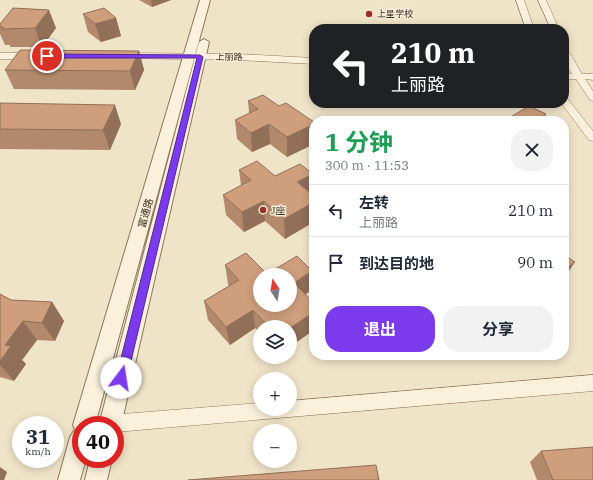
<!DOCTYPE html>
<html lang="zh">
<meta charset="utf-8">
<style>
:root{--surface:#fff;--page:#f2f2f3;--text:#1f2937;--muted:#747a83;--line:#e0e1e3;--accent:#7c3aed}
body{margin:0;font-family:"IBM Plex Serif","Noto Sans SC",serif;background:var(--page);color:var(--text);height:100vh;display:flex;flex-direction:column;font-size:15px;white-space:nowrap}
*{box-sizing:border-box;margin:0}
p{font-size:13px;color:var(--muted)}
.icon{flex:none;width:22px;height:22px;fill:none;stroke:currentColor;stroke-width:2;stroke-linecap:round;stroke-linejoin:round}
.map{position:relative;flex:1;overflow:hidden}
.panel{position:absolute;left:309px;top:116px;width:260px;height:244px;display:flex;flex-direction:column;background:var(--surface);border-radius:16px;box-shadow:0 2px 10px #0003}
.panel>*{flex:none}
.guide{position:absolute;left:309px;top:24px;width:260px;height:84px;border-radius:16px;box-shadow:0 2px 10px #0003;background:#202124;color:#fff;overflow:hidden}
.needle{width:26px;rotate:348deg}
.buttons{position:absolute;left:253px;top:268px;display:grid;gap:8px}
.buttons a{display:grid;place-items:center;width:44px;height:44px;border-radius:50%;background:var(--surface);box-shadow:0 2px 10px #0003;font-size:20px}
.speed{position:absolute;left:12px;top:416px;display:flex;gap:8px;font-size:20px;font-weight:700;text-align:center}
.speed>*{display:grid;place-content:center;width:52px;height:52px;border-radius:50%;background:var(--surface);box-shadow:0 2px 10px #0003;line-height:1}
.speed small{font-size:10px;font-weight:400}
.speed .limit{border:6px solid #d22;background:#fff;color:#111}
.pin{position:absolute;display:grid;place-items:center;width:34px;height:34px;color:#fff;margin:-17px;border:2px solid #fff;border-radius:50%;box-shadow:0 1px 4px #0007}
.me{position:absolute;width:44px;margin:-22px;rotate:14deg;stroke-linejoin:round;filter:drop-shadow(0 0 3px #0008)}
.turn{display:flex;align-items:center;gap:14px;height:84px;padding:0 16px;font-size:18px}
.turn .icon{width:52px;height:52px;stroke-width:2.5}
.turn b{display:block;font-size:28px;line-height:34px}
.round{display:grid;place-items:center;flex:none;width:42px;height:42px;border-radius:16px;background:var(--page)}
.head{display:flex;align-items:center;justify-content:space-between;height:68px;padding:0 16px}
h1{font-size:24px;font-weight:700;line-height:30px;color:#1e9e55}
.cta{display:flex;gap:8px;margin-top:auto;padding:8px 16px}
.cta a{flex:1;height:46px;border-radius:16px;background:var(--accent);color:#fff;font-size:16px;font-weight:700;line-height:46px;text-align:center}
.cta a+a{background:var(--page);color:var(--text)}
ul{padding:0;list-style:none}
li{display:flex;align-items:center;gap:12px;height:52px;padding:0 16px;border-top:1px solid var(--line)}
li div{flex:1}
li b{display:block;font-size:15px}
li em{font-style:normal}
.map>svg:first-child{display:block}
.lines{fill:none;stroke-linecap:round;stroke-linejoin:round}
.minor-casing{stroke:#8d765c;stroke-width:1}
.tertiary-casing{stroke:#8d765c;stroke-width:2}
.minor{fill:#faf1dc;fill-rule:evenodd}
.tertiary{fill:#faf1dc;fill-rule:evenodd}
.wall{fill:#b2896c}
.shaded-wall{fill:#916f58}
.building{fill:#cf9f7d;stroke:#916f58;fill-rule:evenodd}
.route{fill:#7c3aed;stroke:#51269a}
.poi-dot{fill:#9e2a2b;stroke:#f7eed8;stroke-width:1.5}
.labels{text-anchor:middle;stroke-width:3;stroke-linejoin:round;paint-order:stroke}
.far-poi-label{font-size:9px;fill:#3d2e20;stroke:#f7eed8;text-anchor:start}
.far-street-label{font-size:9px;fill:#3d2e20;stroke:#f7eed8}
.poi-label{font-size:10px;fill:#3d2e20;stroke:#f7eed8;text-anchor:start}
.street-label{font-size:10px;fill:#3d2e20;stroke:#f7eed8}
</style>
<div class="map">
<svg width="593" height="480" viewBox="0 0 593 480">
<rect width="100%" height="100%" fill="#f0e4c8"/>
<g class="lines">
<defs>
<path id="minor" d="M516 0H524L534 29H526Z
M538 0H546L559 29H551Z
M564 47C569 49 578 68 582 74H593V80L585 79 593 91V101L590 100 576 79H564V73L572 74 564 61Z
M0 53H34L38 56 34 59H0Z
M124 53 238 54 314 58V64L238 60 121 58 120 56Z
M564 97 567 98 593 131V141L589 140 561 103H564Z
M593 375V391L115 432V425L101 424 104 418 110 415 260 403V409H290V401Z"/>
<path id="tertiary" d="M200 0H210L95 425H81V459H86L80 480H58L70 437 75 429 73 425Z
M204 39 209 42 121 425 118 432 115 434V425H99L199 42Z
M90 459H112L107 480H85Z"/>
</defs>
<use href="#minor" class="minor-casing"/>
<use href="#tertiary" class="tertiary-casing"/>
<use href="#minor" class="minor"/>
<use href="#tertiary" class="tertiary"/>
</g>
<path class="wall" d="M139 0H171L152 7Z
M83 14 116 18 121 36 101 42 88 32Z
M0 24 56 28 42 47H10V45H5L0 34Z
M139 51 144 70 135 90 14 89 5 70Z
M248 101 279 106 314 122V144L287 157 270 144 252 152 237 139 235 120 249 113Z
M0 103 121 124 110 150 0 149Z
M348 103H373V105Z
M411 103H445L444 107H412Z
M300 164 285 239 265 221 244 232 226 215 223 195 241 185 239 170 275 176Z
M225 265 267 274 312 271V290L305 294 290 327H260V334L255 328 230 345 208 320 204 301 229 286 228 284Z
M0 294 11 300 52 302 64 321 55 341 37 340 22 360 26 364 14 381 0 377Z
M541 451 593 480H537L530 462Z"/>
<path class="shaded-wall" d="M151 0H171L152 7Z
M49 10 56 28 42 47 35 28Z
M116 18 121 36 101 42 95 24Z
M139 51 144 70 135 90 130 71Z
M115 105 121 124 110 150 103 130Z
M546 114 543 121H536Z
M269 124 270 144 252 152 251 133Z
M314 124V144L287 157V137Z
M313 174 312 194 297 182Z
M264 201 265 221 244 232 242 212Z
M314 202V222L285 239 284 219Z
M575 262 564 278V271Z
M312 271V290L294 302V283Z
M52 302 64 321 55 341 42 323Z
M253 310 255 328 230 345 226 327Z
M314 312V330L290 347V328Z
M23 321 37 340 22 360 26 364 14 381 0 365V361L5 345Z
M0 467 7 472 4 480H0Z"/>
<path class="building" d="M13 8 49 10 35 28 2 29 4 27H0V24Z
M104 8 116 18 95 24 83 14Z
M20 50 139 51 130 71 5 70Z
M263 95 279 106 286 103 314 122V124L287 137 269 124 251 133 235 120 258 109 248 101Z
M0 103 115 105 103 130 0 129Z
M529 106 546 114 536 121H504Z
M492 118 498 121H486Z
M257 161 275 176 300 164 313 174 297 182 314 196V202L284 219 264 201 242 212 223 195 251 180 239 170Z
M246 253 267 274 297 256 312 271 294 283 314 303V312L290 328V327H269L253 310 226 327 204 301 239 280 225 265ZM260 275H290V305H260Z
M564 255 575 262 564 271Z
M0 294 11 300 52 302 42 323 23 321 5 345 11 346 0 361Z
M593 447V480H553L541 451Z
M376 465 379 480H188Z"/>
<path class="route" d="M45 54 200 55 203 57 127 378 125 382 121 383 117 382 116 378 197 58H47L45 57Z"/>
<g class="poi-dot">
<circle cx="369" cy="14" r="4"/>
<circle cx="263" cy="210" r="4"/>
</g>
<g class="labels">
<g class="far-poi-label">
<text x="377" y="17">上星学校</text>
</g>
<g class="far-street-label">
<text transform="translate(229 57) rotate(1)" y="3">上丽路</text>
</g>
<g class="poi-label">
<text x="271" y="214">J座</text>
</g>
<g class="street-label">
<text transform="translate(145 213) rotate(-74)" y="4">富通路</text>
</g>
</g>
</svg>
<div class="buttons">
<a><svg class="needle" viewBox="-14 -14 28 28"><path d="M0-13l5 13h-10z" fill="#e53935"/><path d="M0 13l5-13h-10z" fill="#747a83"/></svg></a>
<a><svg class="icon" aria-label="layers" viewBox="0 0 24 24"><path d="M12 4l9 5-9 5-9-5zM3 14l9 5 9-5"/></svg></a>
<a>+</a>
<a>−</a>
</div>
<div class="speed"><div>31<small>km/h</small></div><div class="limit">40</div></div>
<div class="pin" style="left:47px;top:56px;background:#d93025"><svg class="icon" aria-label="arrive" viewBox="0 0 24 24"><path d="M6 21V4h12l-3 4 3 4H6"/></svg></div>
<svg class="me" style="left:121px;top:378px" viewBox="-20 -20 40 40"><circle r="19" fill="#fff"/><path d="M0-13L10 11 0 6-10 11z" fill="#7c3aed"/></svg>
<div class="guide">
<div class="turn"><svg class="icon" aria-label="left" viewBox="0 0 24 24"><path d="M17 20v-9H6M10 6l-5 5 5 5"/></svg><div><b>210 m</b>上丽路</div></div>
</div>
<section class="panel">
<div class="head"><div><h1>1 分钟</h1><p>300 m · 11:53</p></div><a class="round"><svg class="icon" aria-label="close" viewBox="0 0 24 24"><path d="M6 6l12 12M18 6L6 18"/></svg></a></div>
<ul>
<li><svg class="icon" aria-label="left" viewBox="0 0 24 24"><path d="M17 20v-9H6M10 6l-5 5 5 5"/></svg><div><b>左转</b><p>上丽路</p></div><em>210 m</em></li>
<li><svg class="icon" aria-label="arrive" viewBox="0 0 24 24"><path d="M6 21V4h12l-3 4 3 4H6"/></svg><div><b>到达目的地</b></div><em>90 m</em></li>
</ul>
<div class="cta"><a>退出</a><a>分享</a></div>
</section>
</div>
